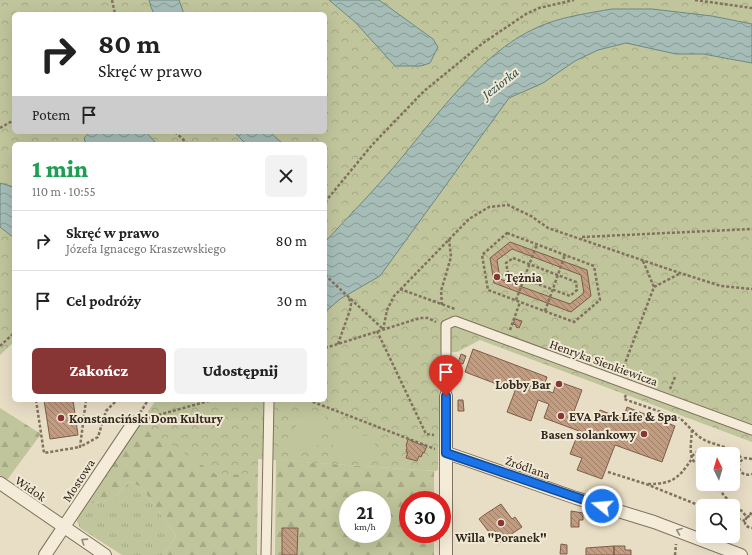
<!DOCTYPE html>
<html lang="pl">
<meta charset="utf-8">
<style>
:root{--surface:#fff;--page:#f2f2f2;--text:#222;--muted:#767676;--line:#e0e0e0;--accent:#883635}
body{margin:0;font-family:"Crimson Pro",serif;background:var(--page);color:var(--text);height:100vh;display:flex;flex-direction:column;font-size:15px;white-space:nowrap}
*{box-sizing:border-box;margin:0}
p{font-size:13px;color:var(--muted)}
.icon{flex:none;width:22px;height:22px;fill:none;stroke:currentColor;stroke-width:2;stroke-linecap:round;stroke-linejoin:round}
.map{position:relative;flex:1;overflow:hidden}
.sheet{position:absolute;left:12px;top:142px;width:315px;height:260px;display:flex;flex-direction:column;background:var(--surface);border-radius:6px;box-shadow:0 4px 16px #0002}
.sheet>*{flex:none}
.guide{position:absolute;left:12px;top:12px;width:315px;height:122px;border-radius:6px;box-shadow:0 4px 16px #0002;background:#fff;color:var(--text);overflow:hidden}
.needle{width:26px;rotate:355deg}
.tools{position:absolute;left:696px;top:447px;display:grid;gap:8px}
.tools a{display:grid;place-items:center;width:44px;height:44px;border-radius:6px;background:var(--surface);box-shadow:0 4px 16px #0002;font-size:20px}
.speed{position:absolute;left:339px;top:491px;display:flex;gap:8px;font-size:20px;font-weight:700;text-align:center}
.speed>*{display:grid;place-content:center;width:52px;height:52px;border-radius:50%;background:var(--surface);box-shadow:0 4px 16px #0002;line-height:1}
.speed small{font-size:10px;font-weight:400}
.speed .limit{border:6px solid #d22;background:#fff;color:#111}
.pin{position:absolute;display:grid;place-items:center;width:34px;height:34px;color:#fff;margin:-41px -17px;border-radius:50% 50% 50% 0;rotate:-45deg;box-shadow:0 0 4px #0007}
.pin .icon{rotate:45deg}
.me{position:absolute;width:44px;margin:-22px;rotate:287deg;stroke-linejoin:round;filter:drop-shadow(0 0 3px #0008)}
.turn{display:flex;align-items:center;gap:14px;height:84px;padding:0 20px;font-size:18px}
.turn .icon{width:52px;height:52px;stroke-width:2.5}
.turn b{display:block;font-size:28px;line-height:34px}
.then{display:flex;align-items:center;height:38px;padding:0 20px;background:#0003;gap:8px;font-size:15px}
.round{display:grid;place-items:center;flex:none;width:42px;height:42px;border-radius:6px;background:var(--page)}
.headline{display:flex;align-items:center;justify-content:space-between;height:68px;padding:0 20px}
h1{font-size:24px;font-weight:800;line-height:30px;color:#1e9e55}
.primary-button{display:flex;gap:8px;margin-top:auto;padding:8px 20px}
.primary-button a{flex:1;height:46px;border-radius:6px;background:var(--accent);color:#fff;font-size:16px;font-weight:800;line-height:46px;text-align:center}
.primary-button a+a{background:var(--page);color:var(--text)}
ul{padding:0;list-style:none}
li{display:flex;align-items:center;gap:12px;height:60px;padding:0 20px;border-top:1px solid var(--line)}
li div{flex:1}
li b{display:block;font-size:15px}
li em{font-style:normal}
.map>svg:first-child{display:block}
.grass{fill:url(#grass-tufts)}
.forest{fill:url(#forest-firs);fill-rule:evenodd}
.park{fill:url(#park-crowns);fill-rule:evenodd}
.pitch{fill:#c0c59b}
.water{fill:url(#water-waves);stroke:#6e8983}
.building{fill:url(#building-back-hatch);stroke:#7d5d47;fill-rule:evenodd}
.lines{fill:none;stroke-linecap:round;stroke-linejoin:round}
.pedestrian-casing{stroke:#81715e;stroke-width:11}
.minor-casing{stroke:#81715e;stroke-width:14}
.path{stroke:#81715e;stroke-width:2.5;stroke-dasharray:3 2;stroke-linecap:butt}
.pedestrian{stroke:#f4ecd8;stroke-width:9}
.minor{stroke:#f4ecd8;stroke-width:12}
.oneway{stroke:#948a7c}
.route-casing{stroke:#114b97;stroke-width:10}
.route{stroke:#1a73e8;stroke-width:7}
.poi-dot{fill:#883635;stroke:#f1e9d4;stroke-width:1.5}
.labels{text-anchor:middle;stroke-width:4;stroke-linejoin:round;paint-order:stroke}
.poi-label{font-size:13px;font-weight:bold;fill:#332920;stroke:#f1e9d4;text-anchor:start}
.street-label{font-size:13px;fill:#332920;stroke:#f1e9d4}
.water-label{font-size:14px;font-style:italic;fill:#31514f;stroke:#f1e9d4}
</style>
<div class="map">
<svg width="752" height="555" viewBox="0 0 752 555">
<defs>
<pattern id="grass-tufts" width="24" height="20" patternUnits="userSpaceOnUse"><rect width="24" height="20" fill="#c0c59b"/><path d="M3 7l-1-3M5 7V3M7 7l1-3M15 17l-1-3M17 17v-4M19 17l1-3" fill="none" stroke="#a5a985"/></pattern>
<pattern id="forest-firs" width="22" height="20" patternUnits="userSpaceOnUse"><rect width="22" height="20" fill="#c0c59b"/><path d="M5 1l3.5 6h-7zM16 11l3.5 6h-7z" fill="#a5a985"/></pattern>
<pattern id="park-crowns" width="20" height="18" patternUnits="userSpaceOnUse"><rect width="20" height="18" fill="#c0c59b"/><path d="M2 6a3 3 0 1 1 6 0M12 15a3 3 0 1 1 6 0" fill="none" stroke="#a5a985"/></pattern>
<pattern id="water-waves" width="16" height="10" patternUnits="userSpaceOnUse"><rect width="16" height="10" fill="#a6bcb6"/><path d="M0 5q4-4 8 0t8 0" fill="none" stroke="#889994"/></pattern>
<pattern id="building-back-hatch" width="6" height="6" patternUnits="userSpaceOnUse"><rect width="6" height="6" fill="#c29c80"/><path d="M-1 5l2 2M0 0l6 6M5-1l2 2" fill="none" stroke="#9e7f68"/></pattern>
</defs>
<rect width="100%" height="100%" fill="#e8dec6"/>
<path class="grass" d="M129 481 141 487 151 500 176 536 163 555H122L80 528 76 519 85 505 107 500 116 496Z"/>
<path class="forest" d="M156 400 258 459 257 555H163L176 536 151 500 141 487 129 481 116 496 107 500 85 505Z
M0 408 41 434 7 480 0 476Z
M276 460 434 471V500H408V534H434V555H275ZM348 500H382V534H348Z"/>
<path class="park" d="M0 0H752V442L480 340 457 352 440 353 438 470 436 471 258 459V474L217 475 140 424 156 400H325V144H14V342L0 355ZM14 14H325V132H14Z"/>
<path class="pitch" d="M302 407 326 414 315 455 289 448Z
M333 434 375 436 374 460 333 458Z"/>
<path class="water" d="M149 0H179L184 14H154L151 7Z
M329 0H379L433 39 438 47 430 63 421 66H395L355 22Z
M612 9H652L712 16 752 24V63L703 54H676L626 43 598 50 575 61 543 83 509 98 380 276 340 299 325 312V242C345 220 366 199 385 177 429 128 476 54 538 27 560 17 589 13 612 9Z
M90 132H146L157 144H86L84 138Z
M234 132H270L283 144H246Z
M0 183 14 187V238L0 227Z"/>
<path class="building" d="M510 242 587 270 591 296 571 312 494 283 490 258ZM512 249 581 275 584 293 570 304 500 279 497 260Z
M515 319 522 321 519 328 516 327V325L513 324Z
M473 349 547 377 543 389 553 393 557 381 582 390 573 414 595 422 600 410 623 419 627 407 675 426 662 462 615 445 602 479 577 470 582 458 570 454 579 431 544 418 549 404 538 400 531 421 507 412 515 391 465 372Z
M461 354 466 356 463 364 458 363Z
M44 400H73L78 435 50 439Z
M458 400H463L464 411H458Z
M408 439 421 445V444L427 446 424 453 423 452 421 457 419 456 417 461 406 458 408 452H406L407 447 406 446Z
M30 486 35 490 32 495 26 491Z
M501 504 512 519 515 517 522 527 510 535 513 539 508 543 505 539 498 544 479 519 484 515Z
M571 511 583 513V520H579V527H571Z
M282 528H298L297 555H282Z
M561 544 567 545V554H560Z
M614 546V555H586V548Z
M614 546H625V550H631V555H614Z"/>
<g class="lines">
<defs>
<path id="pedestrian" d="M446 396V325L455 321 752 430
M266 555 269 400"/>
<path id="minor" d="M447 453 576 498 654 522 741 555
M0 483 105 555
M45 555 134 422
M446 555V396"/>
</defs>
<use href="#pedestrian" class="pedestrian-casing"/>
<use href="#minor" class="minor-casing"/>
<path class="path" d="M112 0 115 14
M695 0 752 8
M0 128 14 120
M175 132 188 144
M325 202 372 145 424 91 483 43 526 14 539 8 574 0
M507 233 594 266 600 300 574 322 488 290 482 255Z
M582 237 752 229
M513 258 576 282 577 290 570 296 508 273 506 263Z
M643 261 654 287
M325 275 383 329
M400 289 455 309
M516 300 537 244
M442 305 441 291 451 257 449 239
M545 311 565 255
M383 330 387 310 394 296 469 219 489 207 508 205 531 216 548 228 680 273 721 286 752 289
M510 330 520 302
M377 331 426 434 434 435
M338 344 350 310 351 304 349 298
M0 346 14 333
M325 348 420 318H428L436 322
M622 371 654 287 679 274
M670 389 675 377
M626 395 624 399 681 419 698 436 706 441 730 449 738 454 742 459
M36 400 44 453 80 447
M86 400 80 447 98 437 106 411 117 400
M308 400 435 449
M140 413 148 400
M144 419 212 400
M692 456 697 452 700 453 702 459 700 462C686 467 692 437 692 429
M752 459 745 458C733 464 740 478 752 474
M699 463 703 467
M733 470 738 466
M608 472 646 484 703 507
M648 484C672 484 678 479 691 460
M717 484 724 496 737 506 747 517
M750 515 752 511
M733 517 745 521
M747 517C743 523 745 527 752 528
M747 517 752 515
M675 555 676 544"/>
<use href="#pedestrian" class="pedestrian"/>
<use href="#minor" class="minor"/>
</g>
<defs><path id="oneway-chevron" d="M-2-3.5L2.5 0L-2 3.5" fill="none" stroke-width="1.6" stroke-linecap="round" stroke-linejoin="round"/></defs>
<g class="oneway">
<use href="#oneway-chevron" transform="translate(679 531) rotate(-159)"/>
<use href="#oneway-chevron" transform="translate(84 541) rotate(-147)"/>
</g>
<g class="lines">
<defs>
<path id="route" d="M446 396V453L602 506"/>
</defs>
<use href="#route" class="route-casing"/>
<use href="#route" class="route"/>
</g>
<g class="poi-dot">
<circle cx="497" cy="277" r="4"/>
<circle cx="559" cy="384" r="4"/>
<circle cx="561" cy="416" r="4"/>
<circle cx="61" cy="418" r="4"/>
<circle cx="644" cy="434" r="4"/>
<circle cx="501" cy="523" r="4"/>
</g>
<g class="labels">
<g class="poi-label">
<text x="505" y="282">Tężnia</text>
<text x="551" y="389" text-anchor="end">Lobby Bar</text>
<text x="569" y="421">EVA Park Life &amp; Spa</text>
<text x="69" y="423">Konstanciński Dom Kultury</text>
<text x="636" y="439" text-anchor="end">Basen solankowy</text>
<text x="501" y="542" text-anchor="middle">Willa "Poranek"</text>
</g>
<g class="street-label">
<text transform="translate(604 362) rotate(20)" y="5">Henryka Sienkiewicza</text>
<text transform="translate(528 467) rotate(19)" y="5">Źródlana</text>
<text transform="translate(78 480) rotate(-57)" y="5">Mostowa</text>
<text transform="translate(31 488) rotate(35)" y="5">Widok</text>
</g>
<g class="water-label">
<text transform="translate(500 83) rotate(-38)" y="5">Jeziorka</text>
</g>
</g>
</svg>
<div class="tools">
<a><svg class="needle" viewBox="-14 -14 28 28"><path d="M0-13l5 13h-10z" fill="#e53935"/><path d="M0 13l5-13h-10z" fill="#767676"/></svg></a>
<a><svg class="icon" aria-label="search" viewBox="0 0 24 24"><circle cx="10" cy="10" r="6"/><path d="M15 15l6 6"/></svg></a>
</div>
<div class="speed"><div>21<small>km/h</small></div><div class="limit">30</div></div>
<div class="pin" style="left:446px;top:396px;background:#d93025"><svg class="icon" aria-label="arrive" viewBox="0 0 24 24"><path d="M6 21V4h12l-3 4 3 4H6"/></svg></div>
<svg class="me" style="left:602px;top:506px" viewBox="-20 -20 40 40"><circle r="17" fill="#1a73e8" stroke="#fff" stroke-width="3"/><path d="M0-11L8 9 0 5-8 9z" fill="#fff"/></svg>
<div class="guide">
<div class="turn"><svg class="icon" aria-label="right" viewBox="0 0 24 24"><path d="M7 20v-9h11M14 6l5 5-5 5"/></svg><div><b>80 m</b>Skręć w prawo</div></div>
<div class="then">Potem<svg class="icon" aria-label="arrive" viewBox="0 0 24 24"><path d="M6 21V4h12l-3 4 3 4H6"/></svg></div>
</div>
<section class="sheet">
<div class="headline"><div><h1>1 min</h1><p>110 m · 10:55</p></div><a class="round"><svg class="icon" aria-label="close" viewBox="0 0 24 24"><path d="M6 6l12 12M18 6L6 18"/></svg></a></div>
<ul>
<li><svg class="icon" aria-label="right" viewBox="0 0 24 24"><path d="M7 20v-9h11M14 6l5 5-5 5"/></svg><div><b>Skręć w prawo</b><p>Józefa Ignacego Kraszewskiego</p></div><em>80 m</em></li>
<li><svg class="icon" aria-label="arrive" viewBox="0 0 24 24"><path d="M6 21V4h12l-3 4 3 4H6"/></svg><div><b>Cel podróży</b></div><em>30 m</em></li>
</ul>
<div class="primary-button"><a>Zakończ</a><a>Udostępnij</a></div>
</section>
</div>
